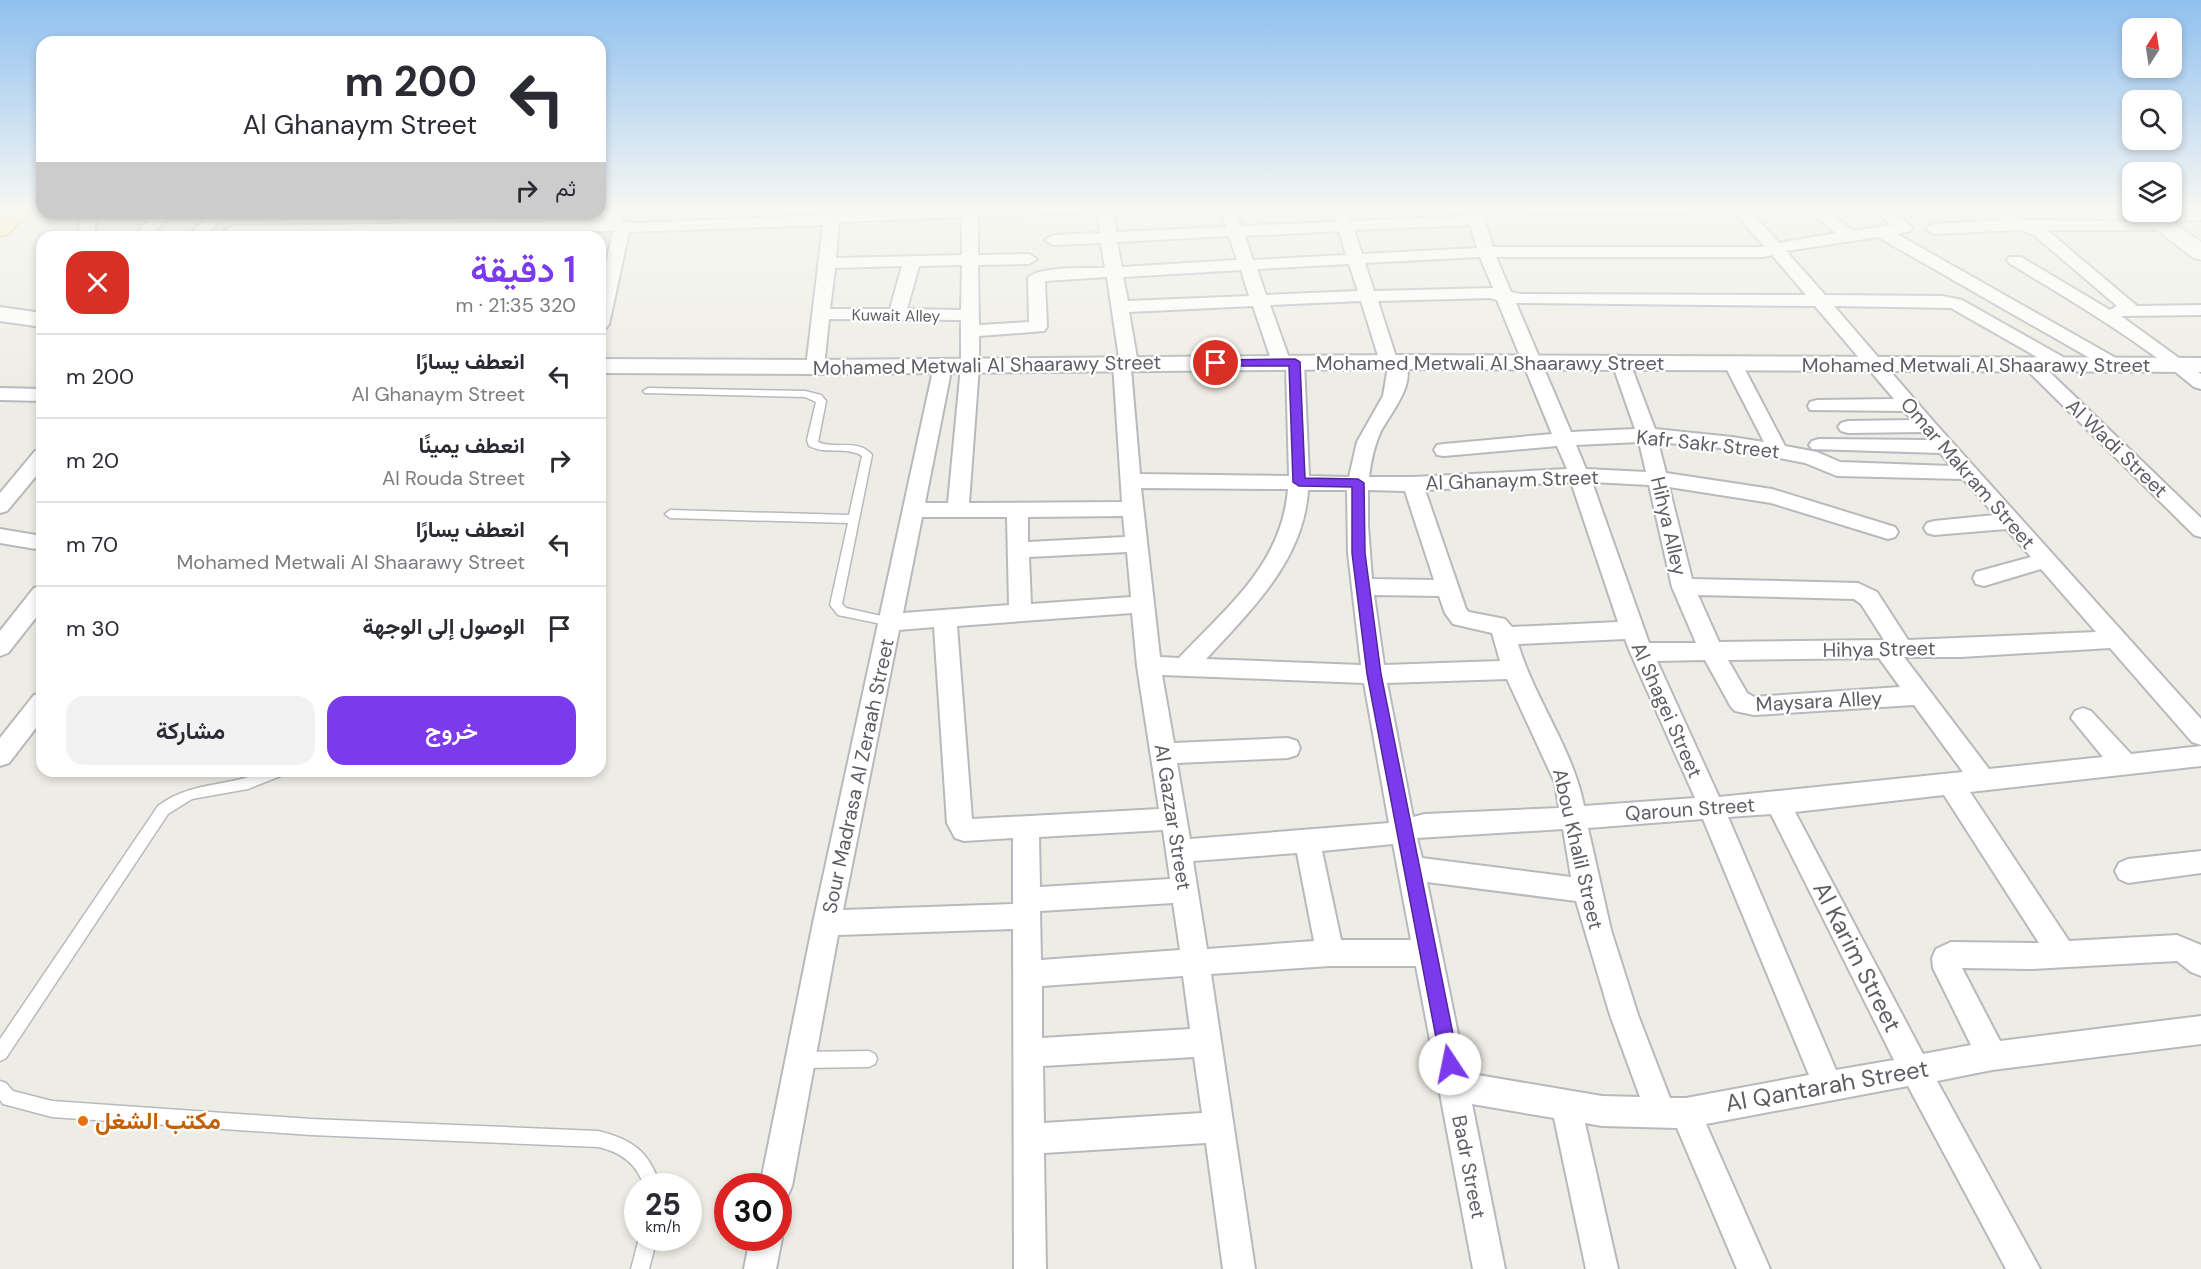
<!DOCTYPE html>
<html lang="ar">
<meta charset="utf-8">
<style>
:root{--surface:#fff;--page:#f2f2f3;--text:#2b2b33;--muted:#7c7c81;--line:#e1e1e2;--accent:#7c3aed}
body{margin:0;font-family:"DM Sans",Vazirmatn,sans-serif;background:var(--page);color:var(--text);direction:rtl;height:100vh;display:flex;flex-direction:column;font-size:22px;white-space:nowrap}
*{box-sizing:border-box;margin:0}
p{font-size:20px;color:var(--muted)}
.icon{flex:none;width:33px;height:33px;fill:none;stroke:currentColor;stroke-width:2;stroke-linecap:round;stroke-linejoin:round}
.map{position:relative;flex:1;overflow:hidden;direction:ltr}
.panel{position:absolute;left:36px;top:231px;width:570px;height:546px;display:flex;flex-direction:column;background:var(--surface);border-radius:18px;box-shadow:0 3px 9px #0003;direction:rtl}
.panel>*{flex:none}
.hud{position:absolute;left:36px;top:36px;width:570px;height:183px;border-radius:18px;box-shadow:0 3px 9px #0003;direction:rtl;background:#fff;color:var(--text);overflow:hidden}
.needle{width:39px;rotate:12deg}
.controls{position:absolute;left:2122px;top:18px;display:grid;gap:12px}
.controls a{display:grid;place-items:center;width:60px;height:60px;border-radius:12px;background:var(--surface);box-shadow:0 3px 9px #0003;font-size:30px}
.speed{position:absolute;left:624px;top:1173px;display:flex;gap:12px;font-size:30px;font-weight:700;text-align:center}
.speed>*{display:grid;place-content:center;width:78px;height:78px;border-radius:50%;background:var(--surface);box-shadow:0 3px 9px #0003;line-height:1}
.speed small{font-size:15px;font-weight:400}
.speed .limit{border:9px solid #d22;background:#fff;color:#111}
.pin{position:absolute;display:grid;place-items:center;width:51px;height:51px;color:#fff;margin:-26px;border:3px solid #fff;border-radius:50%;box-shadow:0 2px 6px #0007}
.me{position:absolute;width:66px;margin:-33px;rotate:349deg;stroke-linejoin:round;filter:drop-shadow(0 0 4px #0008)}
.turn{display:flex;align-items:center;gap:21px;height:126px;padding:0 30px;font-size:27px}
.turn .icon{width:78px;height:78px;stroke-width:2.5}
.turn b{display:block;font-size:42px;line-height:51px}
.then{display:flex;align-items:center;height:57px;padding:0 30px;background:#0003;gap:12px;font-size:22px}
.round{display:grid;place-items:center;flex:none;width:63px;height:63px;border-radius:18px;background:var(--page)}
.head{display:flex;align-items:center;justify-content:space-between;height:102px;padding:0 30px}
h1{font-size:36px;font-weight:600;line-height:45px;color:var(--accent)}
.action{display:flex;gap:12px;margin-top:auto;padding:12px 30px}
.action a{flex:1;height:69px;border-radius:18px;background:var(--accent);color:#fff;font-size:24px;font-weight:600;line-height:69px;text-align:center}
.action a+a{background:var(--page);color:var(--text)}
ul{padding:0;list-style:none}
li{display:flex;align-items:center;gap:18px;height:84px;padding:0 30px;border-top:2px solid var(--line)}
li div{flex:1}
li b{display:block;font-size:22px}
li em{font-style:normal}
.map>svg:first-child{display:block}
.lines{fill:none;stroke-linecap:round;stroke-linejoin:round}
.service-casing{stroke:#b7b9be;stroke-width:3}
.minor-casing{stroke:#b7b9be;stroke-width:4}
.tertiary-casing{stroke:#b7b9be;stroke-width:4}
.secondary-casing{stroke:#b8bac0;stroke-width:3}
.trunk-casing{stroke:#e4b10e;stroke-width:3}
.service{fill:#fff;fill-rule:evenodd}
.minor{fill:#fff;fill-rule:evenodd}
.tertiary{fill:#fff;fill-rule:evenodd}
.secondary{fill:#fff;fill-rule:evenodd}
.trunk{fill:#f8eca1;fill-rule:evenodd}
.route{fill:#7c3aed;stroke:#51269a;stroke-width:1.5}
.food-dot{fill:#e8710a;stroke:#fff;stroke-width:2}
.labels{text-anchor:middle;stroke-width:4.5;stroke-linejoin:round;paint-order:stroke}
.far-street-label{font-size:16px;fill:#5d5f64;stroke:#fff}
.street-label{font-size:20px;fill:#5d5f64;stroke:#fff}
.near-street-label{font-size:24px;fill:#5d5f64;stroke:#fff}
.near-food-label{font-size:24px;font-weight:bold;fill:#c56008;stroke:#fff;text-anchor:start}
</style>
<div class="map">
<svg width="2201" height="1269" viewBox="0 0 2201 1269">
<rect width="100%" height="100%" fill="#eeede5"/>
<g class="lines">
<defs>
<path id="service" d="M648 388 805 391 821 395 826 401 818 442C836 450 858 438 872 455L842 604 846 608 895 619 897 622 895 625 891 626 838 615 830 605 848 523 670 518 665 514 670 510 849 515 862 456C848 446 826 455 809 446L807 440 816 402 805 397 645 393 643 391Z
M265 771H285L283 775 248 789 192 799 168 814 6 1058 0 1061V1039L158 806C190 781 230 787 265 771Z
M869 1051 875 1054 877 1059 875 1064 869 1067 801 1068 795 1065 793 1060 795 1055 801 1052Z
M0 1081 6 1083 13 1091 52 1101 311 1119 598 1131C632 1139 650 1152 660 1186H644C637 1164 621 1152 598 1147L311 1135 52 1117 3 1104 0 1100Z
M639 1238H657L649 1269H631Z"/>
<path id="minor" d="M606 208H622V222L639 223 823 215 825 208H841L840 212 960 208H1112L1116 232 1226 227 1219 208H1235L1241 226 1336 222 1331 208H1347L1351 221 1467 216 1465 208H1481L1493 247H1765L1736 215 1525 213 1517 208H1748L1779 243 1836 233 1806 208H1824L1853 231 1891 225 1874 208H1891L1912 228 1910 231 1897 234 2121 361 2124 365 2121 369H2109L1878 237 1786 251 1825 295 1942 296 1962 300 2070 361 2073 365 2070 369H2058L1951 308 1834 306 1934 422 2201 719V745L2192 742 2110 648 1961 657H1904L1989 769 2103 757 2071 718 2075 711 2083 708 2091 711 2131 754 2201 746V766L1970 792 2069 941 2177 935 2201 945V976L2191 972 2177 961 2031 969 1962 968 2000 1041 2201 1016V1044L1992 1070 1937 1081 2040 1269H2006L1908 1086 1706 1124 1770 1269H1737L1677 1128 1602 1126 1585 1123 1618 1269H1586L1554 1118 1472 1104 1505 1269H1473L1416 966H1330L1211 974 1255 1269H1223L1206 1143 1044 1153 1046 1269H1014L1013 929 838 935 792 1186 787 1197 778 1201V1186H760L813 923 934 366 937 362H949L952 366 925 503H948L961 366V320L829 319 824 367 821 371H809L806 367 823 225 629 232 609 324 606 328 600 329V290L613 231 232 236 224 231 232 226 605 221ZM1097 212 1100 233 1053 235 1045 240 1053 245 1101 243 1105 268C1089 268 1037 266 1028 278L1029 322 979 325 978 265 1029 264 1037 259 1029 254 978 255V217ZM962 217V255L836 258 839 222ZM1470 225 1477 248 1362 254 1354 230ZM1339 231 1346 255 1253 260 1245 236ZM1229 236 1237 260 1122 267 1117 242ZM1772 255 1806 295 1521 294 1511 292 1496 257H1764ZM1480 257 1493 288 1374 291 1365 263ZM1349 264 1358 291 1266 295 1257 269ZM962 265 961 310 907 309 919 266ZM902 266 890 309H830L835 268ZM1241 270 1249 296 1128 301 1123 277ZM1107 277 1119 358 1113 363 1122 502 969 503 979 366V336L1044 331 1047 327 1045 281ZM1490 298 1497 300 1552 434 1444 444 1437 445 1434 450 1437 455 1444 456 1557 446 1567 469 1413 477H1369C1371 461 1374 446 1381 431 1391 412 1419 381 1403 358L1396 357 1378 301ZM1361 301 1380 362 1383 366 1388 367 1383 396 1357 442 1349 477 1309 476 1304 362 1301 358H1289L1270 305ZM1516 303 1815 306 1894 399 1817 400 1810 402 1808 406 1810 410 1904 411 1912 420 1848 421 1841 423 1838 427 1841 431 1848 433 1922 432 1929 440 1819 439 1812 441 1809 445 1812 449 1940 453 1951 466 1840 462 1817 452 1785 446 1742 364 1739 360H1727L1724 364 1764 442 1732 437 1655 429 1630 363 1627 359H1615L1612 363 1635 429 1571 432ZM1253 306 1272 362 1275 366H1286L1289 476 1140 474 1131 369 1138 364 1129 312ZM1639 442 1646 472 1586 469 1576 445ZM1658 442 1732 449 1805 463 1837 476 1963 479 1995 515 1934 521 1927 523 1924 528 1927 533 1934 535 2006 529 2031 557 1976 572 1973 578 1976 584 1984 586 2041 569 2096 632 1908 640 1877 592 1858 583 1692 579 1669 487 1771 503 1888 539 1895 537 1898 532 1895 527 1772 489 1666 473ZM1571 482 1618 622 1512 627 1505 619 1469 612 1466 609 1425 490ZM1592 482 1649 485 1672 587 1696 643H1649ZM1141 488 1288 489C1282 564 1227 607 1179 658L1160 657ZM1308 490H1347L1348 553 1361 665 1206 659C1251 610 1304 560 1308 490ZM1368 490 1405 491 1434 580 1372 579 1368 526ZM1123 516 1125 537 1028 542V517ZM922 517H1007L1009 605 903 613ZM1127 552 1131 597 1031 604 1029 557ZM1374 595 1439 596 1445 613 1453 624 1492 633 1500 661 1384 665ZM1698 595 1854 599 1861 604 1884 640 1719 642ZM1132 613 1137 666 1159 809 972 819 957 626ZM934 627 947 823 955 838 964 841 1013 838V904L843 910 899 630ZM1625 639 1630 652 1695 798 1584 806C1573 749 1535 700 1518 644ZM1879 658 1900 687 1754 697 1747 693 1728 660ZM1705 660 1731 707 1735 711 1754 715 1914 705 1963 772 1719 797 1657 661ZM1162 675 1364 683 1389 823 1190 839 1177 763 1288 758 1297 755 1300 748 1297 741 1288 738 1174 743ZM1507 679 1555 783 1559 808 1425 814 1413 817 1387 683ZM1944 795 2039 943 1951 942 1936 949 1932 958 1933 968 1971 1045 1923 1054 1795 812ZM1771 814 1894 1060 1836 1070 1728 817ZM1703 819 1809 1075 1686 1098H1670L1638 1015 1611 930 1588 828ZM1563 829 1571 877 1422 858 1417 838ZM1163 830 1170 879 1040 887 1039 837ZM1393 844 1411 940H1341L1322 851ZM1297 853 1314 941 1207 949 1193 861ZM1427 882 1576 901 1610 1015 1640 1097 1602 1096 1466 1073ZM1173 903 1180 950 1041 960 1040 911ZM1183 976 1190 1029 1042 1038V986ZM1194 1057 1202 1113 1044 1123 1043 1066Z
M1987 208H2005L2025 220 2169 222 2171 225 2163 230H2047L2137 306 2201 305V315L2121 316 2201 374V389L2194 387C2137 339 2073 302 2009 263L2007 260 2009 257H2021L2110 310 2117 306 2034 235 2021 230 1934 234 1926 229 1934 224 2001 220Z
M2201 210V220L2175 221 2167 216 2175 211Z
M73 213H90L96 219 94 237H78L80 220Z
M155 213H172L150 237H133Z
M209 213H225L205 237H188Z
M2032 359 2038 361 2201 518V537L2194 535 2026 369 2023 365 2026 361Z
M0 388 42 389V401L0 400Z
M42 450V469L7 511 0 513V493L35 451Z
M0 529 42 536V550L0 543Z
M42 586V610L8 653 0 656V631L34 588Z
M42 693V720L9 763 0 766V738L34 695Z
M2201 851V873L2128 883 2119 879 2115 871 2119 863 2128 859Z
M778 1229 782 1238 776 1269H744L750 1238H778Z"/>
<path id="tertiary" d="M0 307 42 313V327L0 321Z
M1397 355 2201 358V372L1397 369 815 374 600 373V359L815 360Z"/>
<path id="secondary" d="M2134 212H2159L2201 242V260L2193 258Z"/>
<path id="trunk" d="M9 208H34L8 234 0 236V217Z"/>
</defs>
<use href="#service" class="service-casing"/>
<use href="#minor" class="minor-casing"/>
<use href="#tertiary" class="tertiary-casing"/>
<use href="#secondary" class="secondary-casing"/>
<use href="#trunk" class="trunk-casing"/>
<use href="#service" class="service"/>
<use href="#minor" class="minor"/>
<use href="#tertiary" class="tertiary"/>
<use href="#secondary" class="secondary"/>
<use href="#trunk" class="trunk"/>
</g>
<linearGradient id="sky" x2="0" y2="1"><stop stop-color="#8fc0ef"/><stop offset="0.54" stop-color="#f7f7f3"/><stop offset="1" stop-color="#f7f7f3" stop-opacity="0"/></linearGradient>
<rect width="2201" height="386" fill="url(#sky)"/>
<path class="route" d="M1295 359 1300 362 1305 478 1358 479 1364 483 1365 553 1381 674 1459 1064 1456 1070 1450 1073 1443 1070 1441 1064 1367 674 1352 553V487L1299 486 1293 482 1289 366H1216L1210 363 1216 360Z"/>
<circle class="food-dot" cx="83" cy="1121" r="6"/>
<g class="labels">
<g class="far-street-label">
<text transform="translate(896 315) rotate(1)" y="6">Kuwait Alley</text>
</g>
<g class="street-label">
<text x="1490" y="370">Mohamed Metwali Al Shaarawy Street</text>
<text transform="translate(987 365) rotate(-1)" y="7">Mohamed Metwali Al Shaarawy Street</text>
<text x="1976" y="372">Mohamed Metwali Al Shaarawy Street</text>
<text transform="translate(1708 444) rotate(6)" y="7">Kafr Sakr Street</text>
<text transform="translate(2117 448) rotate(44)" y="7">Al Wadi Street</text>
<text transform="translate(1968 473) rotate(49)" y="7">Omar Makram Street</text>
<text transform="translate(1512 480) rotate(-2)" y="7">Al Ghanaym Street</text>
<text transform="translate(1669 526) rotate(77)" y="7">Hihya Alley</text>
<text transform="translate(1879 649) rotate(-1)" y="7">Hihya Street</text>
<text transform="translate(1819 701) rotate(-3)" y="7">Maysara Alley</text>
<text transform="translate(1667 710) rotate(66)" y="7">Al Shagei Street</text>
<text transform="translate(858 776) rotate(-78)" y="7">Sour Madrasa Al Zeraah Street</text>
<text transform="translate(1690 809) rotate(-4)" y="7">Qaroun Street</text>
<text transform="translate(1173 817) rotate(81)" y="7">Al Gazzar Street</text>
<text transform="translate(1578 849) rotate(77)" y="7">Abou Khalil Street</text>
<text transform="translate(1469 1167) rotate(79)" y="7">Badr Street</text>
</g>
<g class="near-street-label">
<text transform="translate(1857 957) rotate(63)" y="8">Al Karim Street</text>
<text transform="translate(1827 1086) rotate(-10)" y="8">Al Qantarah Street</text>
</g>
<g class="near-food-label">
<text x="95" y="1129">مكتب الشغل</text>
</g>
</g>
</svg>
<div class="controls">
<a><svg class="needle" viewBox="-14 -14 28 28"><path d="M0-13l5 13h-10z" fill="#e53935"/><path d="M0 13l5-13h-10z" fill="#7c7c81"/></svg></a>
<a><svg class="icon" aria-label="search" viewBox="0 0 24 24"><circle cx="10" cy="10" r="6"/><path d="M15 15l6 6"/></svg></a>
<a><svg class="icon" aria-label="layers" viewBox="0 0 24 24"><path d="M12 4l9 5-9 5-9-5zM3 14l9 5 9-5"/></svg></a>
</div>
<div class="speed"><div>25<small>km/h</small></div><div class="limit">30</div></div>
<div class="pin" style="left:1216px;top:363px;background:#d93025"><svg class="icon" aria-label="arrive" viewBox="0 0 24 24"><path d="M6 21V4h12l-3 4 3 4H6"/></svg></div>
<svg class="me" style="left:1450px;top:1064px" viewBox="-20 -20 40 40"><circle r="19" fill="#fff"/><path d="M0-13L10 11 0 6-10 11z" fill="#7c3aed"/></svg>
<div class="hud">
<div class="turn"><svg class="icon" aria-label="left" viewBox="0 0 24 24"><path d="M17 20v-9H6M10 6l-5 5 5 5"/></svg><div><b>200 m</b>Al Ghanaym Street</div></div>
<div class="then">ثم<svg class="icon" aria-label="right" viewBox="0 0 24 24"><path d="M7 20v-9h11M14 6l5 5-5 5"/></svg></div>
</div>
<section class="panel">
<div class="head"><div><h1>1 دقيقة</h1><p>320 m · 21:35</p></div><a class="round" style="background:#d93025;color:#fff"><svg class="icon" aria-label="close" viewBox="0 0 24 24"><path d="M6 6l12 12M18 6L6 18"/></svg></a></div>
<ul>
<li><svg class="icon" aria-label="left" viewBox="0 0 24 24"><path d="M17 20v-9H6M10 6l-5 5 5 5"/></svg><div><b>انعطف يسارًا</b><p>Al Ghanaym Street</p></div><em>200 m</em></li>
<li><svg class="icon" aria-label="right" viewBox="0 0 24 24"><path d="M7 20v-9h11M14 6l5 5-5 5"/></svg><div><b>انعطف يمينًا</b><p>Al Rouda Street</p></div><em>20 m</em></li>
<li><svg class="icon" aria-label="left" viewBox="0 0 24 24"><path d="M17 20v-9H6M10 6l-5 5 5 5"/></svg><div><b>انعطف يسارًا</b><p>Mohamed Metwali Al Shaarawy Street</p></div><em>70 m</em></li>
<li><svg class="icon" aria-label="arrive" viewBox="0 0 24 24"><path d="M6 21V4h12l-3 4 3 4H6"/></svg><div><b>الوصول إلى الوجهة</b></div><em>30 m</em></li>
</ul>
<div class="action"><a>خروج</a><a>مشاركة</a></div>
</section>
</div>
